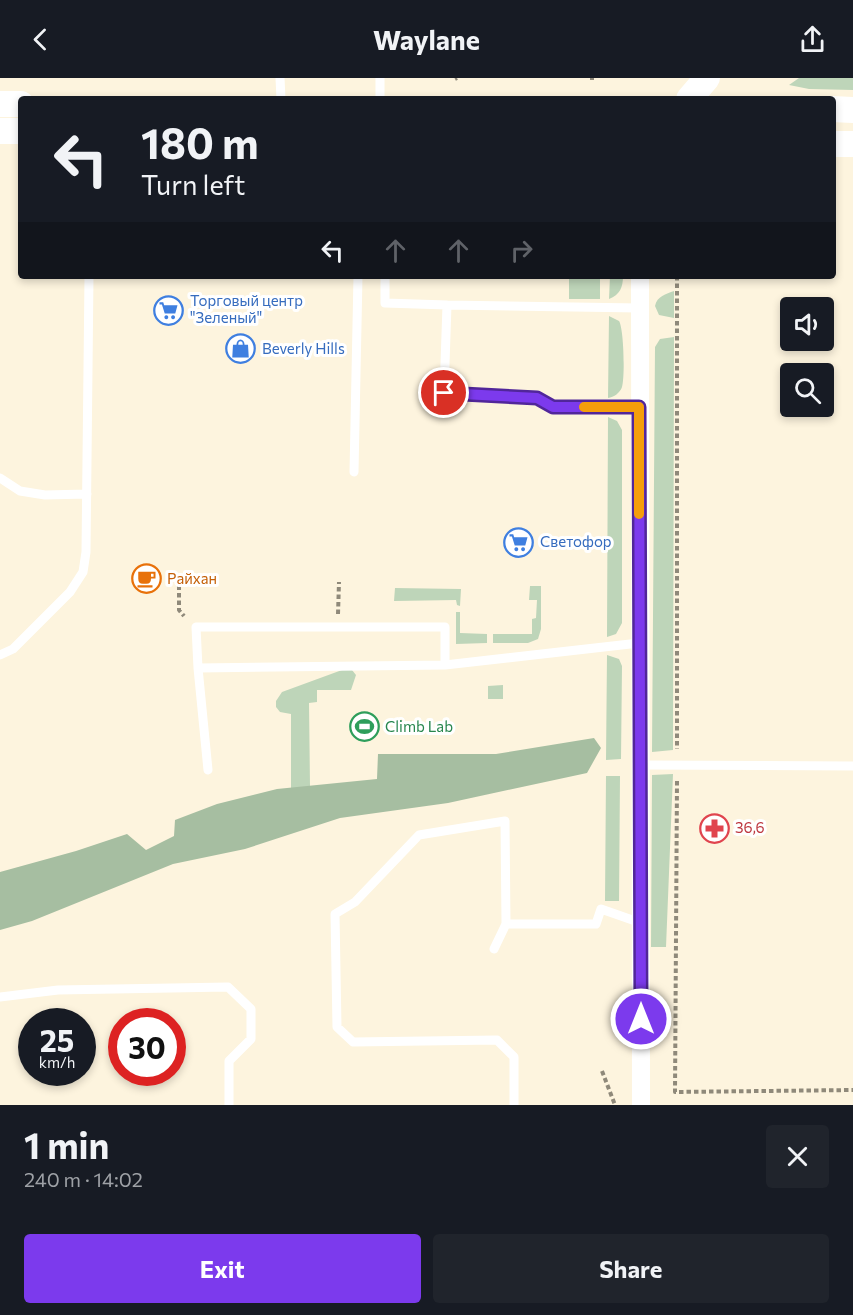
<!DOCTYPE html>
<meta charset="utf-8">
<style>
:root{--surface:#171b24;--page:#20242c;--text:#f1f3f6;--muted:#9ea1a6;--accent:#7c3aed}
body{margin:0;font-family:Commissioner,sans-serif;background:var(--page);color:var(--text);height:100vh;display:flex;flex-direction:column;font-size:22px;white-space:nowrap}
*{box-sizing:border-box;margin:0}
p{font-size:20px;color:var(--muted)}
.icon{flex:none;width:33px;height:33px;fill:none;stroke:currentColor;stroke-width:2;stroke-linecap:round;stroke-linejoin:round}
.map{position:relative;height:1027px;overflow:hidden}
.sheet{display:flex;flex-direction:column;background:var(--surface);flex:1}
.sheet>*{flex:none}
.banner{position:absolute;left:18px;top:18px;width:818px;height:183px;border-radius:6px;box-shadow:0 3px 9px #0003;background:#171b24;color:var(--text);overflow:hidden}
.tools{position:absolute;left:780px;top:219px;display:grid;gap:12px}
.tools a{display:grid;place-items:center;width:54px;height:54px;border-radius:6px;background:var(--surface);box-shadow:0 3px 9px #0003;font-size:30px}
.speed{position:absolute;left:18px;top:930px;display:flex;gap:12px;font-size:30px;font-weight:700;text-align:center}
.speed>*{display:grid;place-content:center;width:78px;height:78px;border-radius:50%;background:var(--surface);box-shadow:0 3px 9px #0003;line-height:1}
.speed small{font-size:15px;font-weight:400}
.speed .limit{border:9px solid #d22;background:#fff;color:#111}
.pin{position:absolute;display:grid;place-items:center;width:51px;height:51px;color:#fff;margin:-26px;border:3px solid #fff;border-radius:50%;box-shadow:0 2px 6px #0007}
.me{position:absolute;width:66px;margin:-33px;rotate:0deg;stroke-linejoin:round;filter:drop-shadow(0 0 4px #0008)}
.turn{display:flex;align-items:center;gap:21px;height:126px;padding:0 24px;font-size:27px}
.turn .icon{width:78px;height:78px;stroke-width:2.5}
.turn b{display:block;font-size:42px;line-height:51px}
.lanes{display:flex;align-items:center;height:57px;padding:0 24px;background:#0003;justify-content:center;gap:30px;direction:ltr}
.lanes .off{opacity:.35}
.round{display:grid;place-items:center;flex:none;width:63px;height:63px;border-radius:6px;background:var(--page)}
.head{display:flex;align-items:center;justify-content:space-between;height:102px;padding:0 24px}
h1{font-size:36px;font-weight:700;line-height:45px}
.primary-button{display:flex;gap:12px;margin-top:auto;padding:12px 24px}
.primary-button a{flex:1;height:69px;border-radius:6px;background:var(--accent);color:#fff;font-size:24px;font-weight:700;line-height:69px;text-align:center}
.primary-button a+a{background:var(--page);color:var(--text)}
header{display:flex;justify-content:space-between;align-items:center;height:78px;padding:0 24px;background:var(--surface);font-size:27px;font-weight:700}
.map>svg:first-child{display:block}
.green{fill:#bed5b9}
.forest{fill:#a6bea1}
.lines{fill:none;stroke-linecap:round;stroke-linejoin:round}
.path{stroke:#8f897a;stroke-width:4;stroke-dasharray:4.5 3;stroke-linecap:butt}
.lane{stroke:#fff;stroke-width:9}
.street{stroke:#fff;stroke-width:18}
.secondary{stroke:#fff;stroke-width:26}
.route-casing{stroke:#51269a;stroke-width:15}
.route{stroke:#7c3aed;stroke-width:10}
.slow{stroke:#f59e0b;stroke-width:10}
.labels{text-anchor:middle;stroke-width:6;stroke-linejoin:round;paint-order:stroke}
.shop-label{font-size:15px;fill:#366cbe;stroke:#fff;text-anchor:start}
.food-label{font-size:15px;fill:#c56008;stroke:#fff;text-anchor:start}
.leisure-label{font-size:15px;fill:#27864d;stroke:#fff;text-anchor:start}
.health-label{font-size:15px;fill:#be3a42;stroke:#fff;text-anchor:start}
</style>
<header><svg class="icon" aria-label="back" viewBox="0 0 24 24"><path d="M15 5l-7 7 7 7"/></svg>Waylane<svg class="icon" aria-label="share" viewBox="0 0 24 24"><path d="M12 15V3M7 8l5-5 5 5M5 13v7h14v-7"/></svg></header>
<div class="map">
<svg width="853" height="1027" viewBox="0 0 853 1027">
<rect width="100%" height="100%" fill="#fdf4de"/>
<path class="green" d="M799 0H853V12L809 11 789 7Z
M569 198H600V221H569Z
M610 198H623C623 209 620 217 609 221Z
M674 213V240L659 237 655 228C657 218 666 216 674 213Z
M609 238 619 243C624 251 625 299 622 309 620 315 614 319 608 320Z
M674 259 673 672 652 674 655 269 660 261Z
M608 339 617 343 622 352V545L616 556 607 559Z
M530 508H541V551L538 561 528 565H493V556H532V541L536 540 537 522H529Z
M395 510 461 511 460 528 457 527 456 522 394 523Z
M456 534H460V555L487 556V565L456 566Z
M607 577 619 581 622 588 621 681 606 682Z
M342 592H352L356 597 351 612H317V624L309 625 310 708 291 712V636L280 634 276 629V623L282 614Z
M503 607V621H488V608Z
M673 696 666 869H651L652 697Z
M606 698H620L619 823H605Z"/>
<path class="forest" d="M594 660 601 670 587 695 448 725 340 740 245 771 173 786 32 843 0 852V794L76 773 127 756 146 772 174 758 175 742 217 726 277 711 377 701 378 676H496Z"/>
<g class="lines">
<path class="path" d="M455 1 457 0
M592 2V0
M677 198V671
M179 500V532L184 538
M338 536 339 504
M677 703 675 1014 853 1012
M602 993 615 1027"/>
<path class="lane" d="M280 0 281 21
M380 0V21
M385 198V225L447 227
M639 329H553L537 319 444 315 447 227 639 230
M354 394 358 198
M0 400 20 413 45 417 87 416
M0 577 13 571 70 514 83 494 86 474 89 198
M198 590 196 549H445V587
M641 687 853 688
M208 692 198 590 445 587 639 565
M494 871 506 846
M0 919 58 912 228 909 251 931V961L229 983V1027
M514 1027V979L497 962 353 964 337 949 335 836 355 824 419 757 505 743 506 846H596L601 831 641 845"/>
<path class="street" d="M640 198 641 1027"/>
<path class="secondary" d="M689 21 707 0
M0 26H21
M832 31 853 32
M0 53H21
M832 66H853"/>
</g>
<g class="lines">
<defs>
<path id="route" d="M444 315 537 320 553 329H639L641 941"/>
</defs>
<use href="#route" class="route-casing"/>
<use href="#route" class="route"/>
<path class="slow" d="M584 329H639V436"/>
</g>
<defs>
<symbol id="supermarket-ring" viewBox="-11 -11 22 22"><circle r="9.5" fill="#fff" stroke="#3f7fe0" stroke-width="1.5"/><path d="M-6-5.5h2.5l.6 2H6L4.5 2H-2.5L-4.4-4H-6ZM-1.5 3.2a1.3 1.3 0 1 0 .1 0ZM3 3.2a1.3 1.3 0 1 0 .1 0Z" fill="#3f7fe0"/></symbol>
<symbol id="shop-ring" viewBox="-11 -11 22 22"><circle r="9.5" fill="#fff" stroke="#3f7fe0" stroke-width="1.5"/><path d="M-5-2.5h2.3a2.7 3.5 0 0 1 5.4 0H5L5.5 6h-11ZM-1.5-2.5h3a1.5 2.3 0 0 0-3 0Z" fill="#3f7fe0"/></symbol>
<symbol id="cafe-ring" viewBox="-11 -11 22 22"><circle r="9.5" fill="#fff" stroke="#e8710a" stroke-width="1.5"/><path d="M-5.5-4.5H6V0H3Q3 3.5 0 3.5H-2.5Q-5.5 3.5-5.5 0ZM3-3.2v2h1.7v-2ZM-6 4.5H4V6H-6Z" fill="#e8710a"/></symbol>
<symbol id="stadium-ring" viewBox="-11 -11 22 22"><circle r="9.5" fill="#fff" stroke="#2e9e5b" stroke-width="1.5"/><path d="M0-5a6.5 5 0 1 0 0 10a6.5 5 0 1 0 0-10ZM-3.5-1.8h7v3.6h-7Z" fill="#2e9e5b"/></symbol>
<symbol id="pharmacy-ring" viewBox="-11 -11 22 22"><circle r="9.5" fill="#fff" stroke="#e0444e" stroke-width="1.5"/><path d="M-2-6h4v4h4v4h-4v4h-4v-4h-4v-4h4Z" fill="#e0444e"/></symbol>
</defs>
<g fill-rule="evenodd">
<use href="#supermarket-ring" x="152" y="216" width="33" height="33"/>
<use href="#shop-ring" x="224" y="254" width="33" height="33"/>
<use href="#supermarket-ring" x="502" y="448" width="33" height="33"/>
<use href="#cafe-ring" x="130" y="484" width="33" height="33"/>
<use href="#stadium-ring" x="348" y="632" width="33" height="33"/>
<use href="#pharmacy-ring" x="698" y="734" width="33" height="33"/>
</g>
<g class="labels">
<g class="shop-label">
<text x="190" y="228">Торговый центр<tspan x="190" dy="17">"Зеленый"</tspan></text>
<text x="262" y="276">Beverly Hills</text>
<text x="540" y="469">Светофор</text>
</g>
<g class="food-label">
<text x="167" y="506">Райхан</text>
</g>
<g class="leisure-label">
<text x="385" y="654">Climb Lab</text>
</g>
<g class="health-label">
<text x="735" y="755">36,6</text>
</g>
</g>
</svg>
<div class="tools">
<a><svg class="icon" aria-label="sound" viewBox="0 0 24 24"><path d="M4 9h4l5-4v14l-5-4H4zM17 9q2 3 0 6"/></svg></a>
<a><svg class="icon" aria-label="search" viewBox="0 0 24 24"><circle cx="10" cy="10" r="6"/><path d="M15 15l6 6"/></svg></a>
</div>
<div class="speed"><div>25<small>km/h</small></div><div class="limit">30</div></div>
<div class="pin" style="left:444px;top:315px;background:#d93025"><svg class="icon" aria-label="arrive" viewBox="0 0 24 24"><path d="M6 21V4h12l-3 4 3 4H6"/></svg></div>
<svg class="me" style="left:641px;top:941px" viewBox="-20 -20 40 40"><circle r="17" fill="#7c3aed" stroke="#fff" stroke-width="3"/><path d="M0-11L8 9 0 5-8 9z" fill="#fff"/></svg>
<div class="banner">
<div class="turn"><svg class="icon" aria-label="left" viewBox="0 0 24 24"><path d="M17 20v-9H6M10 6l-5 5 5 5"/></svg><div><b>180 m</b>Turn left</div></div>
<div class="lanes"><svg class="icon" aria-label="left" viewBox="0 0 24 24"><path d="M17 20v-9H6M10 6l-5 5 5 5"/></svg><svg class="icon off" aria-label="ahead" viewBox="0 0 24 24"><path d="M12 20V5M6 11l6-6 6 6"/></svg><svg class="icon off" aria-label="ahead" viewBox="0 0 24 24"><path d="M12 20V5M6 11l6-6 6 6"/></svg><svg class="icon off" aria-label="right" viewBox="0 0 24 24"><path d="M7 20v-9h11M14 6l5 5-5 5"/></svg></div>
</div>
</div>
<section class="sheet">
<div class="head"><div><h1>1 min</h1><p>240 m · 14:02</p></div><a class="round"><svg class="icon" aria-label="close" viewBox="0 0 24 24"><path d="M6 6l12 12M18 6L6 18"/></svg></a></div>
<div class="primary-button"><a>Exit</a><a>Share</a></div>
</section>
